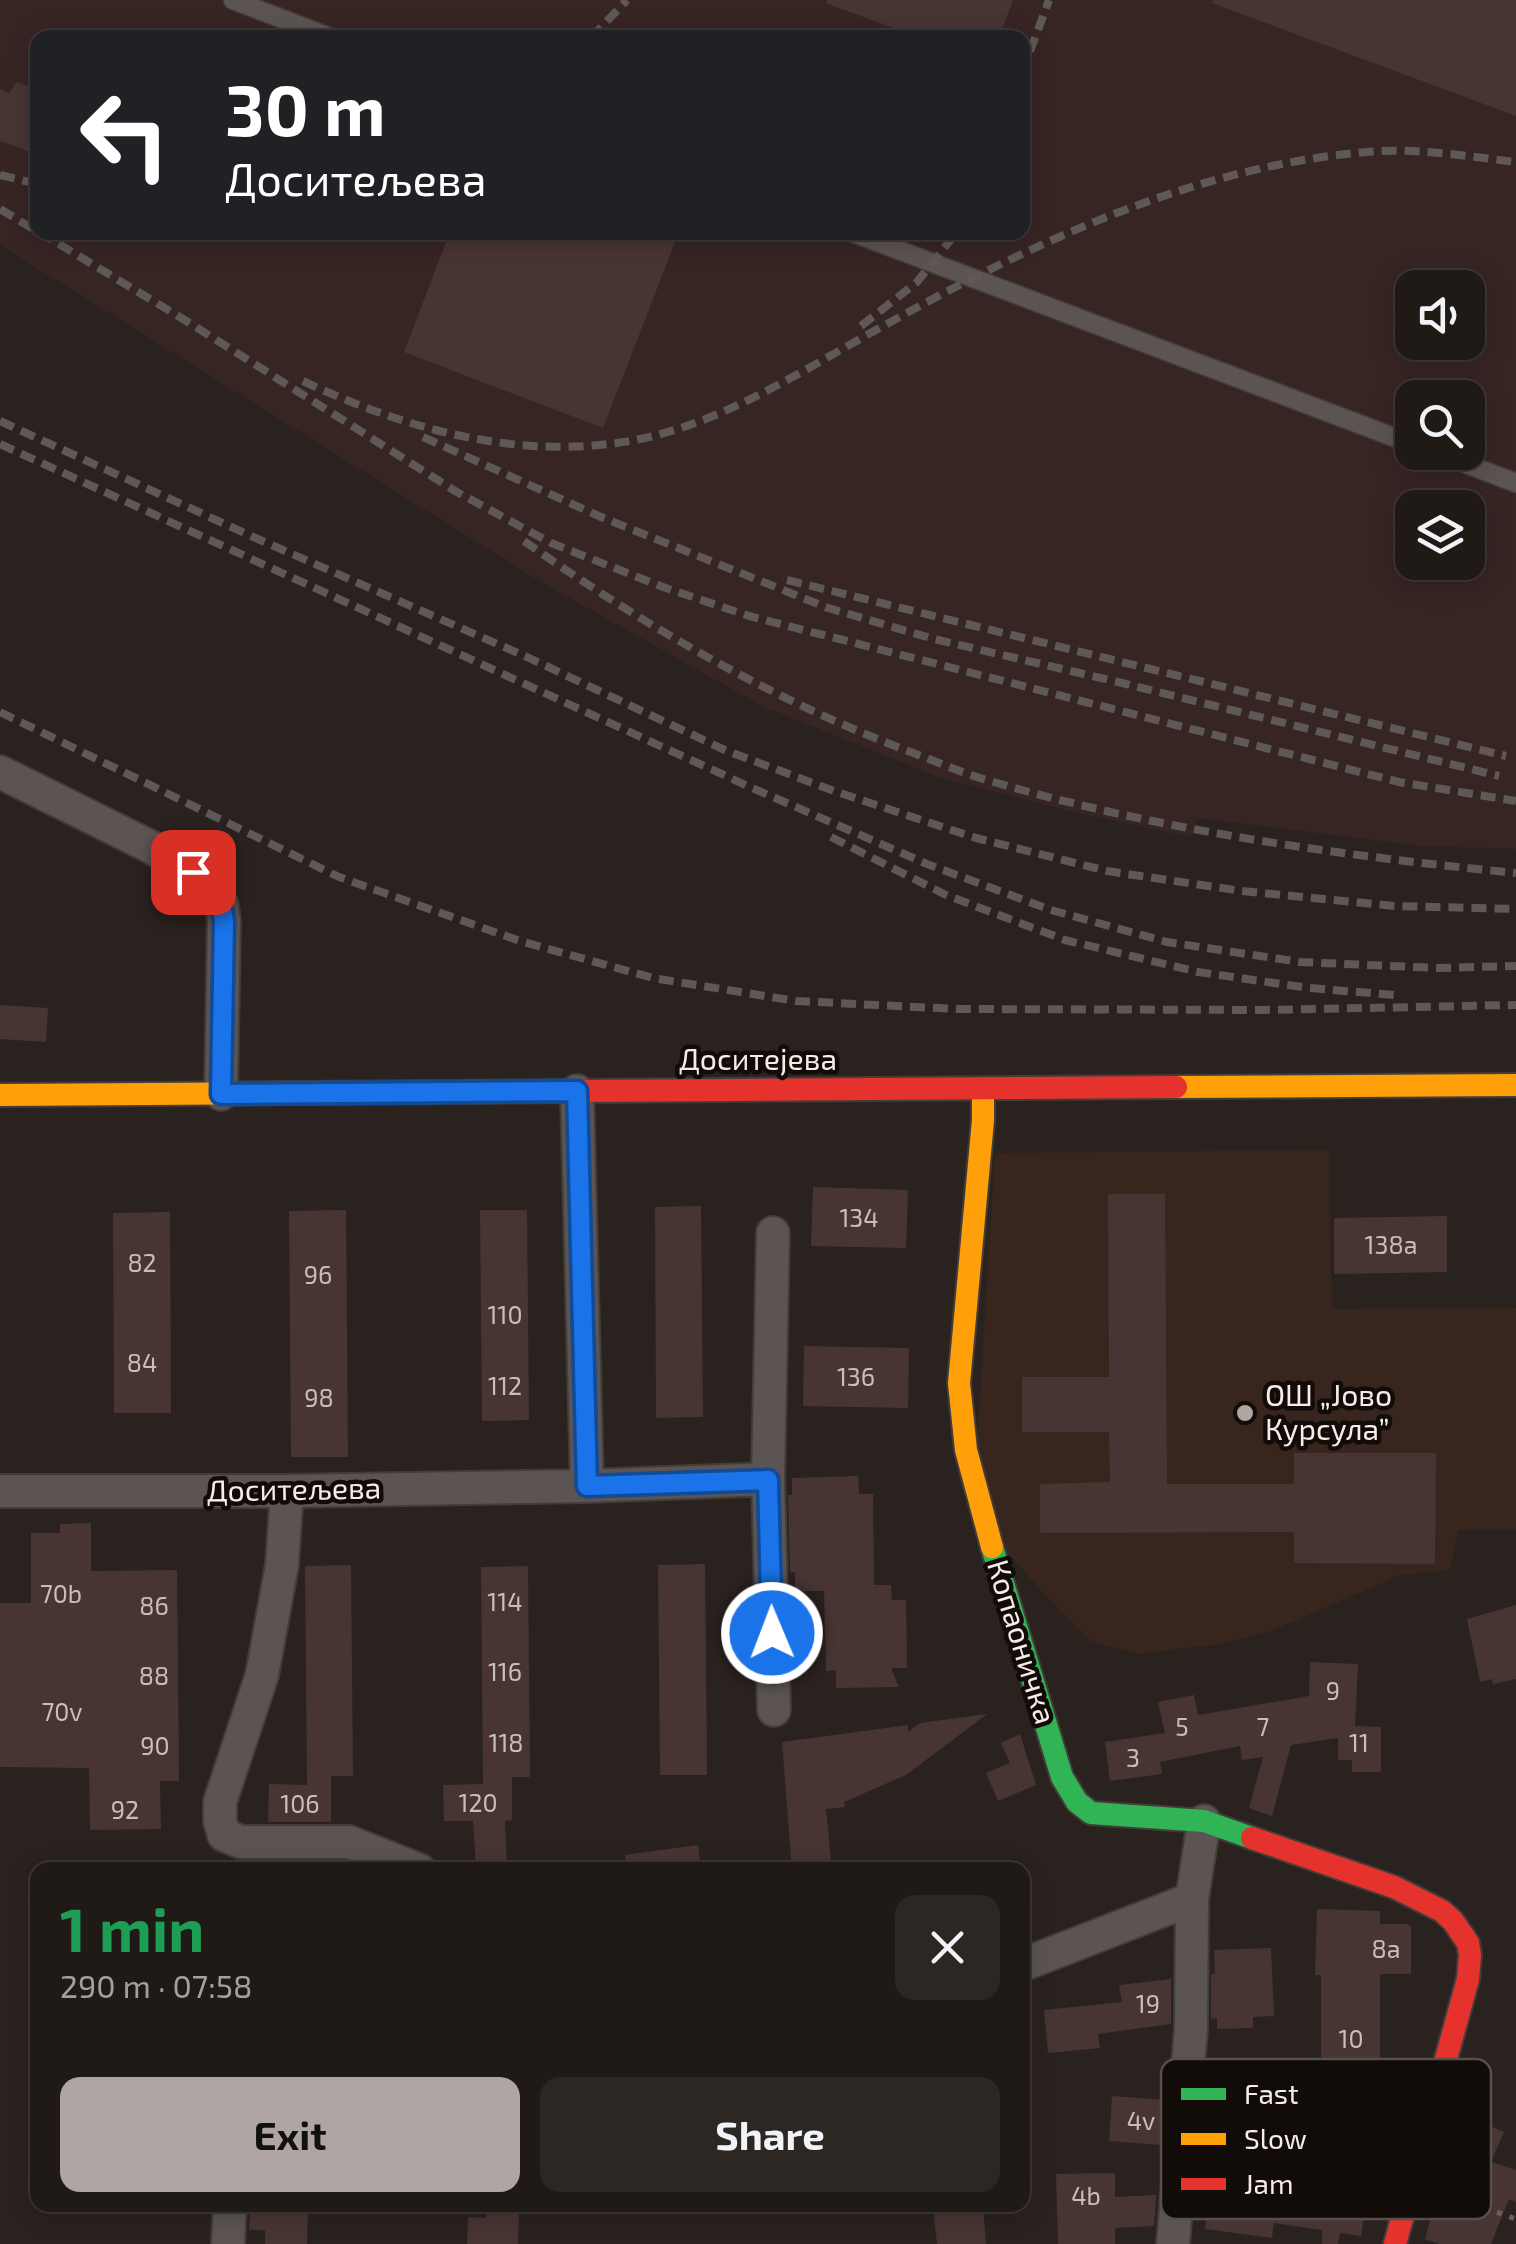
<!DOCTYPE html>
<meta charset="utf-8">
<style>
:root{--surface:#201a17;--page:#2d2724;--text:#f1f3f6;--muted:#a2a1a1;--line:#3d3836;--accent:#afa5a2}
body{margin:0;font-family:"Exo 2",sans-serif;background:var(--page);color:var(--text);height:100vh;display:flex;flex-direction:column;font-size:38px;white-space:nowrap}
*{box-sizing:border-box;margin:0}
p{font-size:32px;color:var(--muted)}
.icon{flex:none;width:55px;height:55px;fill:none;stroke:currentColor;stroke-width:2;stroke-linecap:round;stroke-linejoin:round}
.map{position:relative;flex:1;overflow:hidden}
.drawer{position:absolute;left:30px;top:1862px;width:1000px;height:350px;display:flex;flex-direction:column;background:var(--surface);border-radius:20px;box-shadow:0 5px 25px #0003,0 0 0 2px var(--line)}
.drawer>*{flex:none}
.guide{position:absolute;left:30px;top:30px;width:1000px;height:210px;border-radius:20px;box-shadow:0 5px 25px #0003,0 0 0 2px var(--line);background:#202124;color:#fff;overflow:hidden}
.controls{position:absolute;left:1395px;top:270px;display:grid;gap:20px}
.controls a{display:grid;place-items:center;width:90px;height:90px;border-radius:20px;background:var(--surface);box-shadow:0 5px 25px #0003,0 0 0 2px var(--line);font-size:50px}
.pin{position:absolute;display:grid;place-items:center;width:85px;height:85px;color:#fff;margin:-42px;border-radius:20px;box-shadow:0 5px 15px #0006}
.me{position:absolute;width:110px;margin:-55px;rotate:359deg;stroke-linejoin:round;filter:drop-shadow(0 0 8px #0008)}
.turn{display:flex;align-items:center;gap:35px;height:210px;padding:0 30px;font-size:45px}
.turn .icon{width:130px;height:130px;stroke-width:2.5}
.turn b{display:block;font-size:70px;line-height:85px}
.round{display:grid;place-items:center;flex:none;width:105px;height:105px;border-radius:20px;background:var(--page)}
.headline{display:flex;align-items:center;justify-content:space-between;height:170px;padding:0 30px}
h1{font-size:60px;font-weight:700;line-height:75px;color:#1e9e55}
.primary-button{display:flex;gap:20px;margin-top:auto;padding:20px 30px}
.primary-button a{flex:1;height:115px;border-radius:20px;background:var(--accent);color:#111;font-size:40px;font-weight:700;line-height:115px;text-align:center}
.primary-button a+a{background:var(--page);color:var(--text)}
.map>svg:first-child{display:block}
.industrial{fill:#372524;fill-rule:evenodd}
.built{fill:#38251e}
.building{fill:#483533}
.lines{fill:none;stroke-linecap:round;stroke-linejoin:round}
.lane-casing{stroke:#433d3a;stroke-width:21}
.street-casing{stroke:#433d3a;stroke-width:36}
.fast-casing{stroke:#433d3a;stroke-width:26}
.slow-casing{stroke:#433d3a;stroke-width:26}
.jam-casing{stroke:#433d3a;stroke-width:26}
.path{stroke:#66615f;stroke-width:5;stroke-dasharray:5 8;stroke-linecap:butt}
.lane{stroke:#5b5452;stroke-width:18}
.street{stroke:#5b5452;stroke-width:32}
.fast{stroke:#30b455;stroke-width:22}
.slow{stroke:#ff9f0a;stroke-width:22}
.jam{stroke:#e5322d;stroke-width:22}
.rail{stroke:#5e5956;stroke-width:8;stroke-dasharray:15 8;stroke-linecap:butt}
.route-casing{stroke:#114b97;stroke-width:25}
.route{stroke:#1a73e8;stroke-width:18}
.poi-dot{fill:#afa5a2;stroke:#120c09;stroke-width:4}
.labels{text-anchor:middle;stroke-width:9;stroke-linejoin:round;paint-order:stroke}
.number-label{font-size:25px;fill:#cabebb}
.street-label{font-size:30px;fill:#f6ece8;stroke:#120c09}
.poi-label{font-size:30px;fill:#f6ece8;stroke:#120c09;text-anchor:start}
.key{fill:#120c09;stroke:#564f4c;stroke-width:2.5}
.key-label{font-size:28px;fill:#f6ece8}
</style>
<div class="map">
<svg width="1516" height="2244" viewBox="0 0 1516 2244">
<rect width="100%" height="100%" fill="#2a221f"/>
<path class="industrial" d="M0 0H1516V849L1420 846 1197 818 1192 837 1076 813 938 777 762 706 536 579 0 245ZM38 38H1022V232H38ZM1412 288H1468V342H1412ZM1412 398H1468V452H1412ZM1412 508H1468V562H1412Z"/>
<path class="built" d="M1329 1150 1332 1309 1516 1308V1530H1458L1450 1570 1400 1575 1274 1630 1222 1644 1136 1654 1089 1640 1046 1596 1004 1549 977 1445 995 1153Z"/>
<path class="building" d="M827 0H1013L999 38H920L826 3Z
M1213 0H1516V116L1212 3Z
M17 82 38 89V155L0 141V89L9 93Z
M450 232H679L603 428 404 352Z
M0 1005 48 1008 46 1042 0 1039Z
M813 1187 908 1190 906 1248 811 1246Z
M1108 1194H1165L1167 1484H1294V1453H1436L1435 1564 1294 1563V1532L1040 1533V1484L1110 1482 1109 1432H1022V1377H1109Z
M701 1206 703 1417 656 1418 655 1207Z
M346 1210 348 1457H291L289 1211Z
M480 1210H527L529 1420 482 1421Z
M170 1212 171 1413H114L113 1213Z
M1447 1216V1272L1334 1274V1218Z
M804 1346 909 1348 908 1408 803 1406Z
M858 1476 859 1494H873L874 1585H891L892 1600H906L907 1668H891L899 1687 836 1688V1670L826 1671 824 1591H795V1572H790L788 1495H792V1478Z
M91 1523V1571L177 1570 179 1781H160L161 1829 90 1830 89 1768 0 1767V1603H31V1533H60V1524Z
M705 1564 707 1775H660L658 1565Z
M351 1565 353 1776H331V1822H268L269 1784 307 1785 305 1566Z
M528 1566 530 1777H512V1820L505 1821 507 1865 476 1867 473 1821H444L443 1785 483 1784 481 1567Z
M1516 1605V1679L1493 1684 1492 1679 1480 1682 1467 1619Z
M1310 1662 1358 1664 1355 1726 1381 1727V1772H1352V1760H1338V1738L1291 1745 1272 1816 1249 1808 1263 1757 1242 1760 1240 1746 1160 1762 1162 1774 1110 1781 1105 1742 1165 1733 1158 1702 1194 1695 1198 1715 1309 1696Z
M987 1714 906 1775 844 1802 845 1807 826 1809 832 1870H792L782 1742 908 1725V1732L920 1723Z
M1020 1734 1036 1785 998 1801 986 1773 1010 1763 1001 1743Z
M698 1845 701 1870H626L625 1855Z
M1317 1909 1380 1911V1924H1406L1411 1926V1974H1380V2075H1321V1975H1315Z
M1271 1948 1274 2016 1253 2017V2028L1217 2029V2018L1211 2019V1974H1215L1214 1950Z
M1171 1979V2024L1098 2034 1100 2048 1048 2053 1044 2010 1122 2002 1119 1985Z
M1112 2096 1165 2100 1161 2145 1109 2141Z
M1460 2112 1504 2132 1491 2162 1516 2170V2202L1509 2199 1491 2244H1440L1425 2239Z
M1321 2133 1352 2137 1345 2190 1368 2193 1361 2236 1340 2233 1338 2244H1322V2230L1274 2223 1272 2238 1205 2229 1208 2202 1222 2204 1224 2189 1283 2199 1322 2198Z
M1115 2173V2197L1156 2195 1154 2226 1115 2228V2244H1058L1056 2174Z
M250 2205H308L307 2244H265V2230H249Z
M933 2205H983L986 2244H937Z
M486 2207 519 2208 518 2244H467L468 2217 486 2218Z"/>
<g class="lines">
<defs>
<path id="lane" d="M233 0 332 38
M851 232 1412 444
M1435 452 1516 483"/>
<path id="street" d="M0 772 151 847 193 872 215 890 222 906 224 921 221 1094
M773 1233 768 1479 774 1710
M587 1486 768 1479
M0 1491H287L587 1486 577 1091
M287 1491 282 1565 262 1675 220 1802V1821L224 1835 241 1842H349L419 1870
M1022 1965 1192 1899 1204 1821
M228 2244 230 2205
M1173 2244 1191 2029 1192 1899"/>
<path id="fast" d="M992 1547 1062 1777 1077 1802 1091 1813 1204 1821 1252 1838"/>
<path id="slow" d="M1176 1087 1516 1085
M983 1089V1120L959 1383 966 1450 992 1547
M0 1095 453 1092"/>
<path id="jam" d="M453 1092 1176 1087
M1252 1838 1394 1887 1442 1911 1453 1921 1468 1943 1470 1955 1468 1979 1395 2244"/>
</defs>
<use href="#lane" class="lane-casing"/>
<use href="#street" class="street-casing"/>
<use href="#fast" class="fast-casing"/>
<use href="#slow" class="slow-casing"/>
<use href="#jam" class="jam-casing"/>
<path class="path" d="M1448 2195 1516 2219"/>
<use href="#lane" class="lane"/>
<use href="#street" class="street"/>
<use href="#fast" class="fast"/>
<use href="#slow" class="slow"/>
<use href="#jam" class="jam"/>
<path class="rail" d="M591 38 627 0
M1022 73 1049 0
M0 175 38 184
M0 209 38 232
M39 232 188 322 455 491 551 543 663 587 749 616 1399 782 1516 801
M861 326 917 282 957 232
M303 381C401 427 509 458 617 443 714 430 801 371 885 325 1038 240 1204 162 1381 151 1424 149 1473 157 1516 162
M0 421 251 536 527 657 727 751 837 792 976 838 1107 871 1242 891 1394 906 1516 909
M423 437 601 517 828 608 934 639 1118 682 1499 776
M0 444 750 787 927 864 1051 910 1167 942 1300 962 1438 968 1516 966
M524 541C644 626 778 703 916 754 937 762 958 771 980 778 1154 830 1335 855 1516 873
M787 580 1506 756
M0 712 339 877 520 941 653 978 796 1001 957 1009 1263 1010 1516 1005
M831 837 946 895 1065 940 1198 972 1309 988 1394 995"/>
</g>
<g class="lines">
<defs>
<path id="route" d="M193 872C213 889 220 895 224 921L221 1094 577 1091 587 1486 768 1480 772 1633"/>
</defs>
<use href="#route" class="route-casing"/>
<use href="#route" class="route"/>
</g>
<circle class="poi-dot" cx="1245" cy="1413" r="10"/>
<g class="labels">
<g class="number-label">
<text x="859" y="1227">134</text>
<text x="1391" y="1254">138a</text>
<text x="142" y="1272">82</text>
<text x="318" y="1284">96</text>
<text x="505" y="1324">110</text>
<text x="142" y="1372">84</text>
<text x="856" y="1386">136</text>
<text x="505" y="1395">112</text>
<text x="319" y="1407">98</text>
<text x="61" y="1603">70b</text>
<text x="505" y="1611">114</text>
<text x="154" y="1615">86</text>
<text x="505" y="1681">116</text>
<text x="154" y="1685">88</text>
<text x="1333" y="1700">9</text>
<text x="62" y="1721">70v</text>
<text x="1182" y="1736">5</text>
<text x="1263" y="1736">7</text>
<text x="506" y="1752">118</text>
<text x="1359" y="1752">11</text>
<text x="155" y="1755">90</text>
<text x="1133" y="1767">3</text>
<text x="478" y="1812">120</text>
<text x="300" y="1813">106</text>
<text x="125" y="1819">92</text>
<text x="1386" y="1958">8a</text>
<text x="1148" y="2013">19</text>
<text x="1351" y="2048">10</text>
<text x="1141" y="2130">4v</text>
<text x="1086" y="2205">4b</text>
</g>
<g class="street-label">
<text x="758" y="1070">Доситејева</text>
<text transform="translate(294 1490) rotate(-1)" y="10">Доситељева</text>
<text transform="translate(1021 1642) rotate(73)" y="10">Копаоничка</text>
</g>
<g class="poi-label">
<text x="1265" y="1406">ОШ „Јово<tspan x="1265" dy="34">Курсула”</tspan></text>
</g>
</g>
<rect x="1161" y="2059" width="330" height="160" rx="15" class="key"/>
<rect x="1181" y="2088" width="45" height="12" fill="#30b455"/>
<rect x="1181" y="2133" width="45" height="12" fill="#ff9f0a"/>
<rect x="1181" y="2178" width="45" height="12" fill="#e5322d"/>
<g class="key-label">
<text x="1244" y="2104">Fast</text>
<text x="1244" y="2149">Slow</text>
<text x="1244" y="2194">Jam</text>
</g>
</svg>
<div class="controls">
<a><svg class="icon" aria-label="sound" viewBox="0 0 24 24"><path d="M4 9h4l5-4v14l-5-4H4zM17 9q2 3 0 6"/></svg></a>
<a><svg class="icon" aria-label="search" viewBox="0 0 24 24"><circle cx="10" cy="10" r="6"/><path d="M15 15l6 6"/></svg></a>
<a><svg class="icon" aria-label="layers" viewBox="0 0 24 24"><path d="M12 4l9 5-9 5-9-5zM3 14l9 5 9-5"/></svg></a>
</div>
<div class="pin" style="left:193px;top:872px;background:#d93025"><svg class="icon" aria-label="arrive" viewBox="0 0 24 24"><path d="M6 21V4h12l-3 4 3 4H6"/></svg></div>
<svg class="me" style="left:772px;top:1633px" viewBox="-20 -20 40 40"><circle r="17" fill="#1a73e8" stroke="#fff" stroke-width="3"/><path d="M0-11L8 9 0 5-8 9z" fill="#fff"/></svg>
<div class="guide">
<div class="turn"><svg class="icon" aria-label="left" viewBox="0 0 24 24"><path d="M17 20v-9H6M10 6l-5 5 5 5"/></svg><div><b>30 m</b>Доситељева</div></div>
</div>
<section class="drawer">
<div class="headline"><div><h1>1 min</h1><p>290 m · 07:58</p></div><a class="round"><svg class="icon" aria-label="close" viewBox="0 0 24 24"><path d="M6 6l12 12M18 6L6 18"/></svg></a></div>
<div class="primary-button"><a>Exit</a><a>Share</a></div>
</section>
</div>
